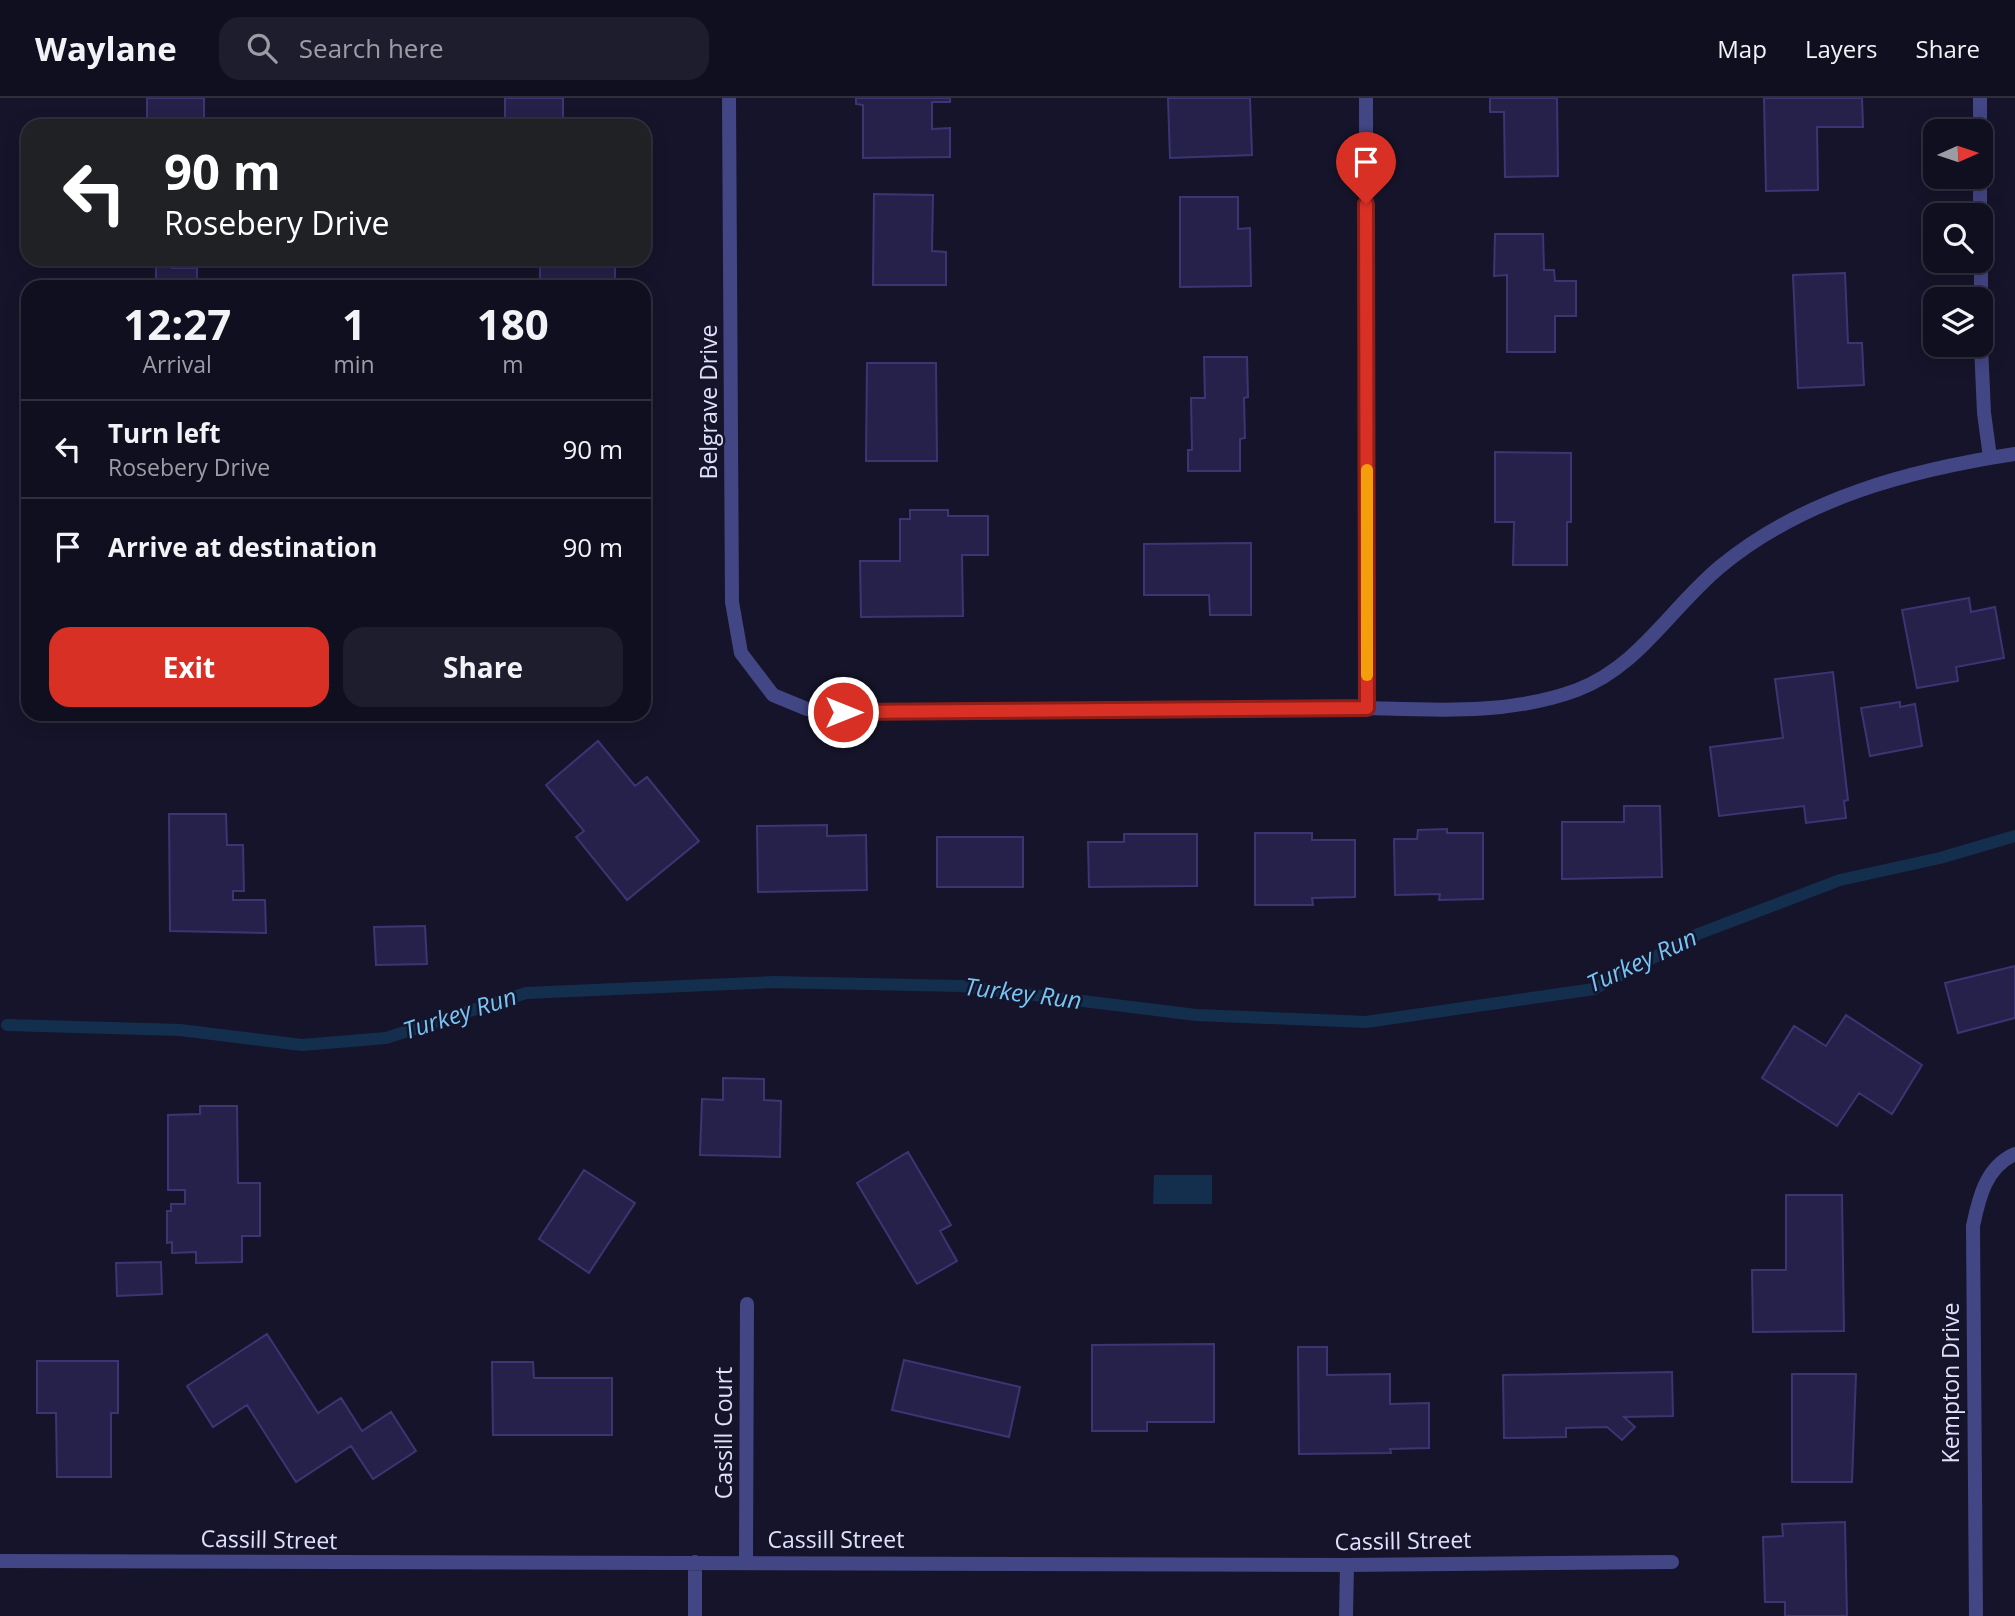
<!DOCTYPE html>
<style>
:root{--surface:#100f20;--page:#1e1d2d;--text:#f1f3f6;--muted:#9c9ca5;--line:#302f3e;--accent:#d93025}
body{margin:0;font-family:"Open Sans",sans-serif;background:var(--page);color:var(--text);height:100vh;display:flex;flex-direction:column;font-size:26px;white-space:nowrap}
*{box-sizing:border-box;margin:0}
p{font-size:23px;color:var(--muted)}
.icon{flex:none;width:38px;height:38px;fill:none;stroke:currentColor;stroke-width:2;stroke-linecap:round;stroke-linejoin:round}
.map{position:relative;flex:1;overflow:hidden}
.details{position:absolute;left:21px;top:182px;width:630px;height:441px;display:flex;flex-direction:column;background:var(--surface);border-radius:21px;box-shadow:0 4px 18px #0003,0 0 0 2px var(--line)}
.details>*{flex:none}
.hud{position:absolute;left:21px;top:21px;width:630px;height:147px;border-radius:21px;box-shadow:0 4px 18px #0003,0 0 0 2px var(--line);background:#202124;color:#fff;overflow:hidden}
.needle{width:46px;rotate:87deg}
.buttons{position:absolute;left:1923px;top:21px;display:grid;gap:14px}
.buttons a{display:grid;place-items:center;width:70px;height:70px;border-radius:14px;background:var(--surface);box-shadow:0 4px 18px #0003,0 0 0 2px var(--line);font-size:35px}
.pin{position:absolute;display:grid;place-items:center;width:60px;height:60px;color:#fff;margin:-72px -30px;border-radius:50% 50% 50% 0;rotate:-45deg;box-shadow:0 0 7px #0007}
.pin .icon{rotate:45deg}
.me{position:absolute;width:77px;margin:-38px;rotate:90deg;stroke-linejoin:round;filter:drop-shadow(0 0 5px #0008)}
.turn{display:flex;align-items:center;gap:24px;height:147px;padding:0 28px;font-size:32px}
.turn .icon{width:91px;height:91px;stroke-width:2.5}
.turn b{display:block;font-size:49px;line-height:60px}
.eta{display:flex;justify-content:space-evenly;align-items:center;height:119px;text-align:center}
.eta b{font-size:42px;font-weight:700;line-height:49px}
.button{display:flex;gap:14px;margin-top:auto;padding:14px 28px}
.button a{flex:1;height:80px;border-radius:21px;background:var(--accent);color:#fff;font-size:28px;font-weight:700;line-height:80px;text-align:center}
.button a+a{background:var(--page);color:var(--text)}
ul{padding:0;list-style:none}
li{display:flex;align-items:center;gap:21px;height:98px;padding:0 28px;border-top:2px solid var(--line)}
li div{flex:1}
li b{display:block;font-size:26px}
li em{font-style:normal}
header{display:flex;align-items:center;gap:42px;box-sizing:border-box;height:98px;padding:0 35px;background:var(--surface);border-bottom:2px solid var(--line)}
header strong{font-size:33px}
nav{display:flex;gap:38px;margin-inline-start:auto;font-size:24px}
.search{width:490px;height:63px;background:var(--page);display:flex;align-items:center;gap:18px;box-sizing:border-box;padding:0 24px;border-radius:21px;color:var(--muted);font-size:26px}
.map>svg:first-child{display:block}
.water{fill:#142f4e}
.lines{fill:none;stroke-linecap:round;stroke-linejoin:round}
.stream{stroke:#142f4e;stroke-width:12}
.building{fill:#26214a;stroke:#3c3574;stroke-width:2}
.minor{stroke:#434685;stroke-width:14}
.route-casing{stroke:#8d1f18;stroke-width:18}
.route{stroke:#d93025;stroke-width:12}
.slow{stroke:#f59e0b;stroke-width:12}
.labels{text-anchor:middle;stroke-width:5;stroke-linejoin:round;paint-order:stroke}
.street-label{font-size:23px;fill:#e0dffc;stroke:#15142a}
.water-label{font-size:24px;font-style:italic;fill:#76c5f4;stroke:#15142a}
</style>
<header>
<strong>Waylane</strong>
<div class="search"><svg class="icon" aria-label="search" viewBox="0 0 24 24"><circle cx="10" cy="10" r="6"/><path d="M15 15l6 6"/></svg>Search here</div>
<nav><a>Map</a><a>Layers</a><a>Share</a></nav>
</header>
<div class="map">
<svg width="2015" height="1518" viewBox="0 0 2015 1518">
<rect width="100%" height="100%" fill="#15142a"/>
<path class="water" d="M1154 1077H1212V1106H1153Z"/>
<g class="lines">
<path class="stream" d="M7 927 180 932 302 947 386 940 526 895 774 884 961 888 1196 917 1366 924 1594 891 1698 836 1840 782 1940 760 2015 738"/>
</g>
<path class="building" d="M147 0H204V28H147Z
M505 0H563V28H505Z
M856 0H950V4H932V31L950 30V59L863 60V7L856 6Z
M1168 0H1250L1252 57 1170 60Z
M1490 0H1557L1558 78 1505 79 1504 14H1490Z
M1764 0H1862L1863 29H1817L1818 92 1766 93Z
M874 96 933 97 932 153 946 154V187H873Z
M1180 99H1238V131L1250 130 1251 188 1180 189Z
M1495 136H1543L1544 172H1554L1555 183H1576V218H1555V254H1507V177L1494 178Z
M540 161H615V189H540Z
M156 165H172V170H197V189H156Z
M1845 175 1848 245H1862L1864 287 1798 290 1793 177Z
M1204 259H1247L1248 299 1244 300 1245 340 1240 341V373H1188V352H1192L1191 300H1205Z
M867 265H936L937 363H866Z
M1495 354 1571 355V424H1567V467H1513L1514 424H1495Z
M910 412H948V418H988V457H962L963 518 861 519 860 463H900V421H910Z
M1251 445V517H1210L1209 497H1144V446Z
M1969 500 1971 514 1995 509 2004 560 1956 569 1958 583 1917 590 1902 512Z
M1833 574 1848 702 1844 703 1846 720 1806 725 1804 708 1719 718 1710 649 1783 640 1775 581Z
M1900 604V609L1915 606 1922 648 1870 658 1861 610Z
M196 616H233V624H196Z
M598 643 635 688 647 679 699 743 627 802 576 739 584 733 546 687Z
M1624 708H1660L1662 779 1562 781V724H1624Z
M169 716H226L227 747H243L244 793H233V802H265L266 835 170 833Z
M827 727V738L866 737 867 792 758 794 757 728Z
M1447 731V735H1483V801L1439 802 1440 796 1395 797 1394 741H1417L1418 732Z
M1255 735H1312V742H1355V799L1312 800 1313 807H1255Z
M1124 736H1197V788L1089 789 1088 744H1124Z
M937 739H1023V789H937Z
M425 828 427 866 376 867 374 829Z
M2015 868V920L1958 935 1945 885Z
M1846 917 1922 967 1892 1016 1859 995 1837 1028 1762 980 1794 928 1826 948Z
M723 980 764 981V1002L781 1003 780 1059 700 1057 702 1001 723 1002Z
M200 1008H237L238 1085H260V1138H242V1164L196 1165V1154L172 1155V1144L167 1145V1113H171V1106H185V1092H168V1017L200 1016Z
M908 1054 951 1127 940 1133 957 1163 917 1186 857 1085Z
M584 1072 635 1105 589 1175 539 1141Z
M1786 1097H1842L1844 1233 1753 1234 1752 1172H1786Z
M161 1164 162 1196 117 1198 116 1165Z
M267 1236 318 1315 341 1300 362 1333 391 1314 416 1353 373 1381 351 1348 296 1384 247 1307 213 1329 187 1288Z
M1214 1246V1324H1147V1333H1092V1247Z
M1298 1249H1327V1277L1390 1276V1306L1429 1305V1350L1390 1351 1391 1355 1299 1356Z
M904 1262 1020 1289 1009 1339 892 1312Z
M37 1263H118V1315H111V1379H57L56 1315H37Z
M492 1264H533L534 1280H612V1337H493Z
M1672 1274 1673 1318 1624 1319 1635 1329 1622 1342 1607 1329 1566 1330V1339L1504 1340 1503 1277Z
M1792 1276H1856L1852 1384H1792Z
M1845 1424 1847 1518H1785V1504H1765L1763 1439 1783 1438 1782 1426Z"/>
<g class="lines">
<path class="minor" d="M729 0 732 504 741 555 773 597 807 611 843 614 1367 610C1438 612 1509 617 1577 592 1640 568 1671 509 1721 468 1804 400 1910 372 2015 356
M1366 0 1367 610
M1980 0V33
M1980 79V117
M1981 163V201
M1981 247 1984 315 1990 359
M0 1463 1347 1467 1672 1464
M746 1464 747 1206
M695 1518V1464
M1346 1518 1347 1467
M1976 1518 1973 1128C1979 1099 1986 1069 2015 1056"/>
</g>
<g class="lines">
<defs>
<path id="route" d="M843 614 1367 610 1366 106"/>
</defs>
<use href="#route" class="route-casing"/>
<use href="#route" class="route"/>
<path class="slow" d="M1367 372V577"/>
</g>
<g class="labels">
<g class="street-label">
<text transform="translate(709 304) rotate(-90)" y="8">Belgrave Drive</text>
<text transform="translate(1951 1285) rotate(-90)" y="8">Kempton Drive</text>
<text transform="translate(724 1335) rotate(-90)" y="8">Cassill Court</text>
<text transform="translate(269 1442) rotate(1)" y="8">Cassill Street</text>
<text x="836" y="1450">Cassill Street</text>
<text transform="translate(1403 1443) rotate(-1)" y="8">Cassill Street</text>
</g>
<g class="water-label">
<text transform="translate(1642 863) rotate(-25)" y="8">Turkey Run</text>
<text transform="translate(1023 896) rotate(7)" y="8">Turkey Run</text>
<text transform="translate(460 916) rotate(-18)" y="8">Turkey Run</text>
</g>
</g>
</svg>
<div class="buttons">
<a><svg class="needle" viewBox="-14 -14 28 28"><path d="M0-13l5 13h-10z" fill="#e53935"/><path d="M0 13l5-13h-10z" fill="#9c9ca5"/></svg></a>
<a><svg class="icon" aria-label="search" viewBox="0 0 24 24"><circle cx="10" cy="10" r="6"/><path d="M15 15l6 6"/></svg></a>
<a><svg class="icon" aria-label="layers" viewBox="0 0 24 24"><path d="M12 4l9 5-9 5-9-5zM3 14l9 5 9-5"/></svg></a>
</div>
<div class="pin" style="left:1366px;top:106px;background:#d93025"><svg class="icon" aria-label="arrive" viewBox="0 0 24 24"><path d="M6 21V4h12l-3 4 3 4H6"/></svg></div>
<svg class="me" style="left:843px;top:614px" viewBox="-20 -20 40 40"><circle r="17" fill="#d93025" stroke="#fff" stroke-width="3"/><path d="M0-11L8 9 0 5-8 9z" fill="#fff"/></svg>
<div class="hud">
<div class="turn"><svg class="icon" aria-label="left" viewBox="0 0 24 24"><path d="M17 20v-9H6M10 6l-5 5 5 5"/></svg><div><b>90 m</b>Rosebery Drive</div></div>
</div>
<section class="details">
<div class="eta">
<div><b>12:27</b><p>Arrival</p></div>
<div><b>1</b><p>min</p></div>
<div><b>180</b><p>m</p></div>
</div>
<ul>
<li><svg class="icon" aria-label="left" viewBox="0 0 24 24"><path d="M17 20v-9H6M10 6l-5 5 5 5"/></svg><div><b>Turn left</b><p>Rosebery Drive</p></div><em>90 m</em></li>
<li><svg class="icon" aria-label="arrive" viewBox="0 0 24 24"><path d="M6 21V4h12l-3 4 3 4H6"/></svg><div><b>Arrive at destination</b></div><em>90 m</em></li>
</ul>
<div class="button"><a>Exit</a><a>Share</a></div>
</section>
</div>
